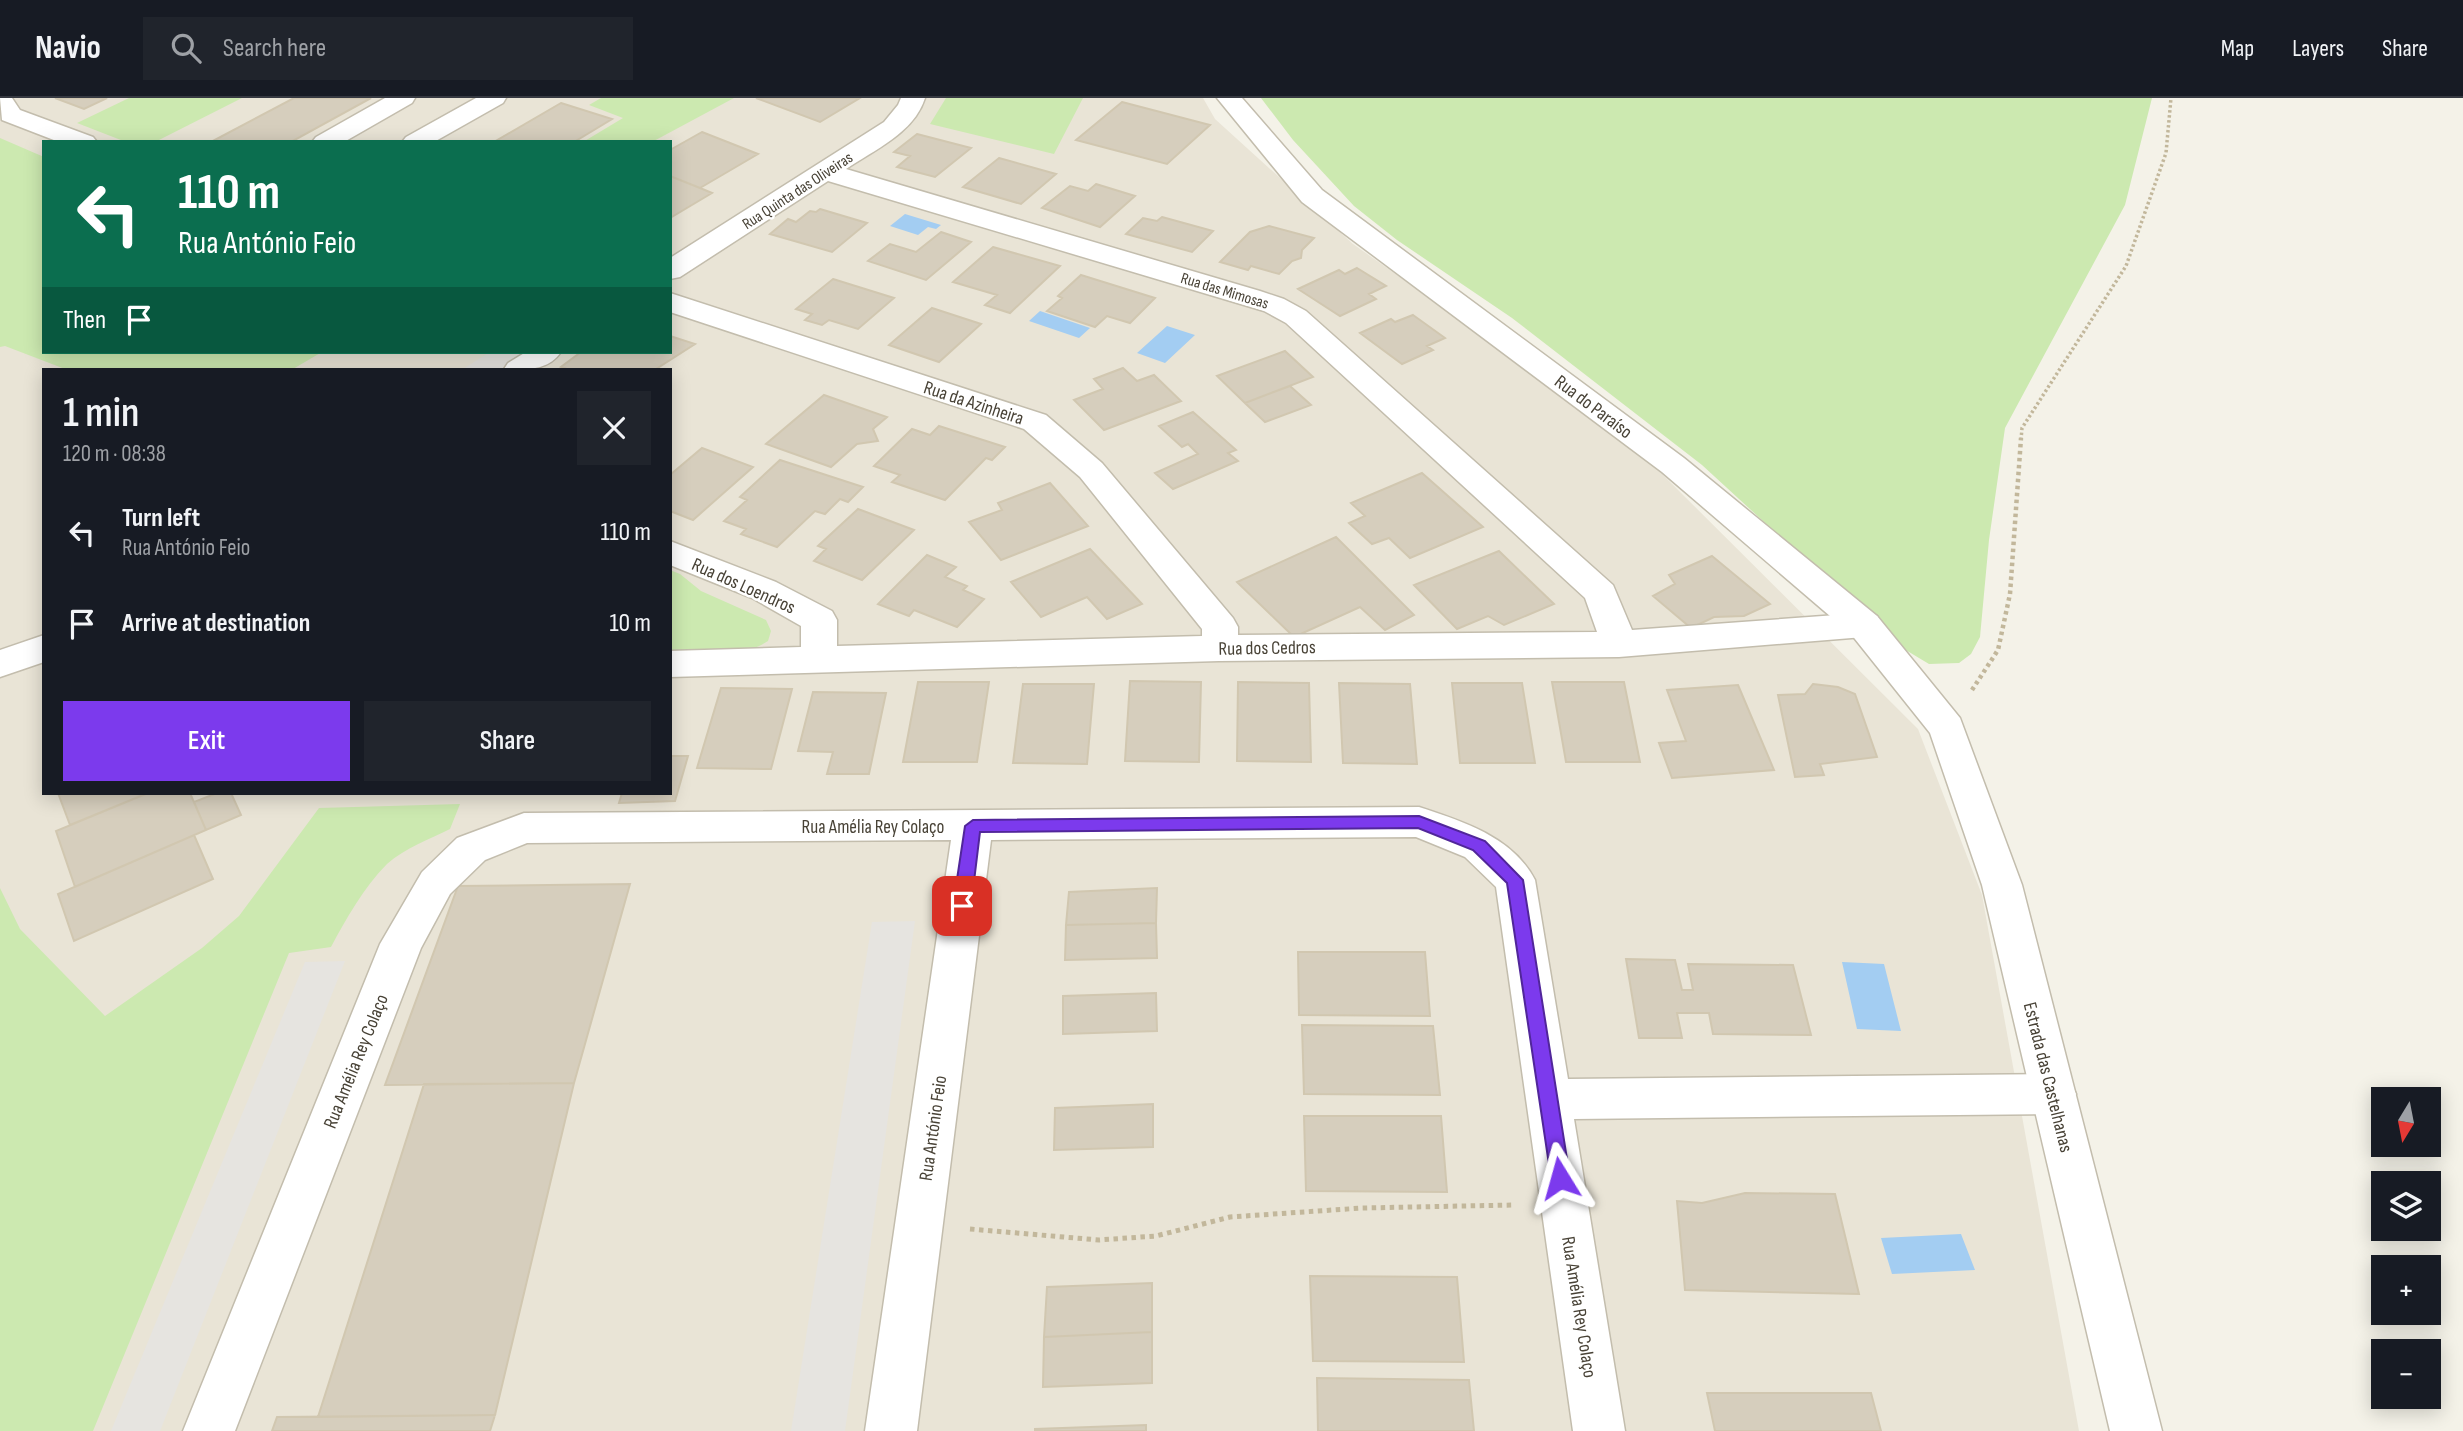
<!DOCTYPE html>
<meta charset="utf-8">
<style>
:root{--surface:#171b24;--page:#20242c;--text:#f1f3f6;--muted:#9ea1a6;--line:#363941;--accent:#7c3aed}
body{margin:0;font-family:"Sofia Sans Condensed",sans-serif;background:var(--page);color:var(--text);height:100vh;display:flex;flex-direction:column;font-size:26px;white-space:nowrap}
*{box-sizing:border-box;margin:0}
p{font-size:23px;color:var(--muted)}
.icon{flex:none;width:38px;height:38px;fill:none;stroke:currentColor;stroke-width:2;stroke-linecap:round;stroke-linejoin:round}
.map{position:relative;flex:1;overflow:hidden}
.drawer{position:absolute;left:42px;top:270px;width:630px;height:427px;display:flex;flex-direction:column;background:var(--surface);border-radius:0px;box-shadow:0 4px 18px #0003}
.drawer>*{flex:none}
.guide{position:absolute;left:42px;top:42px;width:630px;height:214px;border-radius:0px;box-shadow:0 4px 18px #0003;background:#0b6e4f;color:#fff;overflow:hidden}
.needle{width:46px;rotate:190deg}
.fabs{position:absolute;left:2371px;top:989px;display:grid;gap:14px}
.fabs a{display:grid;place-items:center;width:70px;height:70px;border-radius:0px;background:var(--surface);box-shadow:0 4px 18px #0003;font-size:35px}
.pin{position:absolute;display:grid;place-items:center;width:60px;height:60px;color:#fff;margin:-30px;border-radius:14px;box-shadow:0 4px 10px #0006}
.me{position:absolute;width:77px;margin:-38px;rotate:352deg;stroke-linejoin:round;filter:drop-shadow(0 0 5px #0008)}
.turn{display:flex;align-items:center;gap:24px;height:147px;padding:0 21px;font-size:32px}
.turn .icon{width:91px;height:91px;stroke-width:2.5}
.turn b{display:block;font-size:49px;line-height:60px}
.then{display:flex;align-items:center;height:66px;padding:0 21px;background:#0003;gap:14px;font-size:26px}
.round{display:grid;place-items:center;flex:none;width:74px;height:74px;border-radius:0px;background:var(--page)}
.head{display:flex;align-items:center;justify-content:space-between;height:119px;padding:0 21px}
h1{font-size:42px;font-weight:600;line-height:52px}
.primary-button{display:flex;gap:14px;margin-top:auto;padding:14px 21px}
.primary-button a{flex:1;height:80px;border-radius:0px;background:var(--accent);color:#fff;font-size:28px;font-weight:600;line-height:80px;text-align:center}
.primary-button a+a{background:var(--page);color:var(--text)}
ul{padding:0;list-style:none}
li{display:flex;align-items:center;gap:21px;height:91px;padding:0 21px}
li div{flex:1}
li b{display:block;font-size:26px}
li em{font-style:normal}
header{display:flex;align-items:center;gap:42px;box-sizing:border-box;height:98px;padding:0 35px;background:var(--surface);border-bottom:2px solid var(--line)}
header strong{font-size:33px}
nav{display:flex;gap:38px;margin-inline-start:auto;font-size:24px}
.search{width:490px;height:63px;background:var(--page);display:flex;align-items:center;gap:18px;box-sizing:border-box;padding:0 24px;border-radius:0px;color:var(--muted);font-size:26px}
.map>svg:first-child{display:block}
.residential{fill:#e9e4d6;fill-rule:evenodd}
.green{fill:#cce9b0}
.parking{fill:#e6e4e0}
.water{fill:#a3cdf2}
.building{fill:#d6cebd;stroke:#d1c7b0;stroke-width:2}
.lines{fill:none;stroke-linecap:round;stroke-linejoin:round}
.minor-casing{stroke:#c3bdad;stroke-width:3}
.tertiary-casing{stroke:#c3bdad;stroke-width:3}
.path-far2{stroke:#c2b79b;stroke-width:3.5;stroke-dasharray:2.5 2.5;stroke-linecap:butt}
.path-far1{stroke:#c2b79b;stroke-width:4.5;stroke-dasharray:3.5 3.5;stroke-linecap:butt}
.path{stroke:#c2b79b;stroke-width:5;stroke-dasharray:4.5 4.5;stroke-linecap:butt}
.minor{fill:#fff;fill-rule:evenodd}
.tertiary{fill:#fff;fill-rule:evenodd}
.route{fill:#7c3aed;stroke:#51269a;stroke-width:2}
.labels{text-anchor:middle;stroke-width:5;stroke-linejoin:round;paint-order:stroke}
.far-street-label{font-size:16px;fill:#484236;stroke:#fff}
.street-label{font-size:19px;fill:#484236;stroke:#fff}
</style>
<header>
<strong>Navio</strong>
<div class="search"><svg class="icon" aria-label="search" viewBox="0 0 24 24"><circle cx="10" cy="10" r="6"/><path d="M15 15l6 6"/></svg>Search here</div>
<nav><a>Map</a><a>Layers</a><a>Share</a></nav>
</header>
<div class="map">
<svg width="2463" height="1333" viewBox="0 0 2463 1333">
<rect width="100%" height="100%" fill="#f4f2e8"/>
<path class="residential" d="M0 0H1203L1215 21 1353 146 1495 246 1660 374 1918 631 1982 797 2079 1333H0ZM44 44H670V254H44ZM44 271H670V695H44Z"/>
<path class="green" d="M129 0H242L155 44H126L77 25Z
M601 0H734L652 44H583L623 20 589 7Z
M946 0H1083L1054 56 930 26Z
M1261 0H2152L2125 107 2005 330 1989 442 1980 539 1971 556 1959 565 1929 566 1899 548 1702 367 1512 220 1397 142 1354 108 1293 42Z
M0 40 44 59V254H322L293 271H65L5 248 0 249Z
M670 472 680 476 701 493 766 522 771 533 768 543C741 561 702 554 670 553Z
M460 706 450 731C430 741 405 750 387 766 364 789 346 821 331 849L289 855 93 1333H0V790L20 831 105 918 202 850 239 818 319 710Z"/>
<path class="parking" d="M490 254H528L502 271H463Z
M915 823 845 1333H791L872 824Z
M345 863 160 1333H111L305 864Z"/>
<path class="water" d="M905 116 941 127 936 131 928 129 918 137 890 128Z
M1040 213 1090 230 1079 240 1029 223Z
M1167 228 1195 237 1165 265 1137 255Z
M1842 864 1884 866 1901 933 1857 931Z
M1961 1136 1975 1172 1892 1176 1881 1140Z"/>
<path class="building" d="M55 0H107L84 11Z
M294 0H371L291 44H211Z
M756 0H860L820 24Z
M1122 4 1210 27 1167 66 1076 42Z
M561 5 612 21 574 44H494Z
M702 34 758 56 700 90 670 78V52Z
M917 36 971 50 935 79 897 69 910 58 894 54Z
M999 60 1056 76 1021 106 963 89Z
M670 78 700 90 712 95 670 120Z
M1096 86 1135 98 1100 129 1042 110 1070 88 1088 93Z
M820 111 867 125 832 154 770 136 788 121 796 124 810 113 816 114Z
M1162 119 1213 133 1192 154 1126 136 1143 120 1157 123Z
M1269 128 1314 140 1302 152 1301 160 1292 163 1279 176 1251 168 1248 172 1220 164 1250 134Z
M941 134 971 144 926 182 868 163 890 146 916 154Z
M993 149 1060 168 1010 215 985 207 997 197 953 184Z
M1357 170 1386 188 1369 196 1376 201 1340 218 1298 191 1339 172 1345 176Z
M1081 177 1155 200 1130 225 1107 218 1095 229 1047 213 1062 200 1058 198Z
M833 181 894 200 858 231 829 222 822 227 805 222 812 216 796 211Z
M932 210 981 226 939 264 889 247Z
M1413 217 1445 240 1427 248 1433 252 1402 266 1360 235 1391 221 1395 224Z
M670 238 695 246 656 271H567L561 269 581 254H670Z
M1285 253 1313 279 1245 305 1217 278Z
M1123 270 1137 283 1154 277 1181 303 1104 332 1074 302 1103 291 1094 281Z
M1290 288 1311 307 1265 324 1245 305Z
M824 297 887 319 873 331 878 343 857 346 831 369 766 346Z
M1193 314 1236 352 1228 355 1238 363 1173 391 1155 375 1198 356 1188 346 1182 349 1159 328Z
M939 328 1005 349 992 362 986 360 945 402 892 384 900 377 874 368 912 331 930 337Z
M702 350 753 369 693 422 670 413V377Z
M780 362 863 389 848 404 840 401 825 416 815 413 777 449 741 436 746 431 724 423 747 402 740 399Z
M1422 375 1483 429 1410 460 1389 440 1372 446 1349 425 1365 418 1351 405Z
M1050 385 1088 428 1001 462 969 424 1002 412 998 405Z
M858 411 914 432 862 482 814 463 826 451 818 448Z
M1336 439 1414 517 1385 532 1360 509 1294 539 1237 484Z
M1090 451 1142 506 1107 521 1087 499 1041 519 1011 484Z
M1499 453 1554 506 1504 527 1488 518 1457 531 1414 487Z
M927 457 956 469 945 479 967 488 963 492 984 501 957 529 914 512 909 518 878 506Z
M1712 458 1770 506 1744 518 1714 519 1691 530 1653 498 1675 486 1669 477Z
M1130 583 1201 584 1199 664 1125 663Z
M918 584H989L977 664H903Z
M1238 584 1309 585 1311 664 1237 663Z
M1552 584H1624L1640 664H1566Z
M1339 585 1410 586 1417 666 1343 665Z
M1452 585H1522L1535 665H1460Z
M1023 586H1094L1087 666 1013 665Z
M1813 586 1838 589 1855 596 1877 659 1820 666 1824 677 1795 679 1778 597 1805 596Z
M1738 587 1774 672 1672 680 1659 645 1686 643 1667 592Z
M721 590 792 591 771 671 697 670Z
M813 594 886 595 869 676H827L833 654 798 653Z
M670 658H688L675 703 619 705 622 695H670Z
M58 695H148L70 727Z
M148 695H190L206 732 75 789 56 733Z
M217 695H231L241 717 206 732 194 704Z
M194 737 213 781 74 843 58 796Z
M630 786 574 985 385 987 458 788Z
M1157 790 1156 825 1066 827 1069 794Z
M1156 825 1157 860 1065 862 1066 827Z
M1298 854H1425L1430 918 1299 917Z
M1626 861 1675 862 1682 892H1693L1688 866 1793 867 1811 937 1713 936 1709 915H1677L1682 940H1639Z
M1156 895 1157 933 1063 936V898Z
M1302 927 1433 928 1440 997 1304 996Z
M574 985 495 1317 318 1319 424 986Z
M1153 1006V1049L1054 1052 1055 1010Z
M1304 1018H1441L1447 1094 1306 1093Z
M1745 1095 1835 1096 1859 1196 1685 1192 1677 1103 1702 1105Z
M1310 1178 1457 1179 1464 1264 1313 1263Z
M1152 1185V1234L1044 1239 1047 1189Z
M1152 1234V1285L1043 1289 1044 1239Z
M1317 1280 1469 1282 1474 1333H1318Z
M1707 1295H1871L1881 1333H1715Z
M495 1317 490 1333H272L277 1319Z
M1146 1327V1333H1035V1331Z"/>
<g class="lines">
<defs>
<path id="minor" d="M0 0H12L20 12 93 39 97 44H59L2 22Z
M385 0H415L412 5 344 44H312L316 39Z
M476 0H506L503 5 434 44H402L406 39Z
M901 0H925C914 35 874 52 846 71L1260 193 1284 201 1306 213 1613 487 1632 532 1864 515 1877 518 1882 527 1877 536 1864 539 1619 559 1219 563 670 579V553L801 549V528L752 500 670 467V443L776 484 832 513 837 522V548L1202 538V531L1080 379 1024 331 670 214V195L1046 317 1102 365 1233 520 1238 529V537L1597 534 1585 500 1286 225 1264 213 828 83 680 179 670 181V160L884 24 898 7Z
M526 254H561C547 274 526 271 504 271L508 265Z
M44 537V564L0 579V552Z
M1419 709C1462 723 1513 739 1535 782L1568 981 2053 976 2069 982 2076 996 2069 1010 2053 1016 1574 1021 1625 1333H1573L1496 789 1465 759 1416 739 991 742 917 1333H865L951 742 527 745 485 762 450 796 421 850 235 1333H183L380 846 422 774 457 740 524 715Z"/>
<path id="tertiary" d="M1217 0H1242L1322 92 1684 360 1877 518 1960 620 2022 787 2162 1333H2110L1982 787 1930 635 1851 536 1662 374 1302 104Z"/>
</defs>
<use href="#minor" class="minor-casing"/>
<use href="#tertiary" class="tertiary-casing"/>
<path class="path-far2" d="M2021 342 2022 330 2126 168 2166 55 2171 0"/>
<path class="path-far1" d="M1972 592 1998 552 2010 496 2021 340"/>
<path class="path" d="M970 1131 1099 1142 1156 1138 1230 1119 1362 1110 1514 1107"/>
<use href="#minor" class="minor"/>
<use href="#tertiary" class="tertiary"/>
</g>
<path class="route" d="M1419 718 1485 743 1523 782 1570 1080 1567 1086 1560 1088 1553 1086 1551 1080 1507 785 1473 752 1418 730 980 734 971 808 968 812H956L953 808 965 728 973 722Z"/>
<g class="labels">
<g class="far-street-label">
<text transform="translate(797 92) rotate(-33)" y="6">Rua Quinta das Oliveiras</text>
<text transform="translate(1225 192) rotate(17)" y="6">Rua das Mimosas</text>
</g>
<g class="street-label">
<text transform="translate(974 304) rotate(18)" y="7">Rua da Azinheira</text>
<text transform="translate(1594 308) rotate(37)" y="7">Rua do Paraíso</text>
<text transform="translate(744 487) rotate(24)" y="7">Rua dos Loendros</text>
<text transform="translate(1267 549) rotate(-1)" y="7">Rua dos Cedros</text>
<text x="873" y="735">Rua Amélia Rey Colaço</text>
<text transform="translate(355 963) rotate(-68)" y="7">Rua Amélia Rey Colaço</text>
<text transform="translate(2049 979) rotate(76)" y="7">Estrada das Castelhanas</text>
<text transform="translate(932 1030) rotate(-82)" y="7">Rua António Feio</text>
<text transform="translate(1580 1209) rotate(81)" y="7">Rua Amélia Rey Colaço</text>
</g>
</g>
</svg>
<div class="fabs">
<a><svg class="needle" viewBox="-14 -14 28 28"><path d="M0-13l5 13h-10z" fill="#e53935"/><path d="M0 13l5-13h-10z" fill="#9ea1a6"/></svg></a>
<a><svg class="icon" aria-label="layers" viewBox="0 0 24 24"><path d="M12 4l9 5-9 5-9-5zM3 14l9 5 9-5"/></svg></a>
<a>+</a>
<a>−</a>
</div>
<div class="pin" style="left:962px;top:808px;background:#d93025"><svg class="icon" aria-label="arrive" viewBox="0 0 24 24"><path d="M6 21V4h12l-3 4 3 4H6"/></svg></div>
<svg class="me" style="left:1560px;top:1080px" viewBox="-20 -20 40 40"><path d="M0-17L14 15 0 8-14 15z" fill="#7c3aed" stroke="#fff" stroke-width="4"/></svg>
<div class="guide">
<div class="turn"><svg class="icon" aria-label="left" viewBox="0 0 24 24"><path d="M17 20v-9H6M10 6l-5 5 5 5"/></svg><div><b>110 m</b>Rua António Feio</div></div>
<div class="then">Then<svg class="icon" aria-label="arrive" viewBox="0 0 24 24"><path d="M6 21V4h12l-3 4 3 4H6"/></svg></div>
</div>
<section class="drawer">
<div class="head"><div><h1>1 min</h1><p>120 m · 08:38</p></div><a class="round"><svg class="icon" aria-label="close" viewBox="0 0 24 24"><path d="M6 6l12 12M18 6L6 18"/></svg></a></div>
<ul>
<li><svg class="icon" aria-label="left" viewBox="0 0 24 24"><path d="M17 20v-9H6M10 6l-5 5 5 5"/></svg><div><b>Turn left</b><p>Rua António Feio</p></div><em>110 m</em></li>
<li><svg class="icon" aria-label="arrive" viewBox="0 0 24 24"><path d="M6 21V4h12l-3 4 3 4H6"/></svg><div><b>Arrive at destination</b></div><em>10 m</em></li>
</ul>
<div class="primary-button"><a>Exit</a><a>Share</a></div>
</section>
</div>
